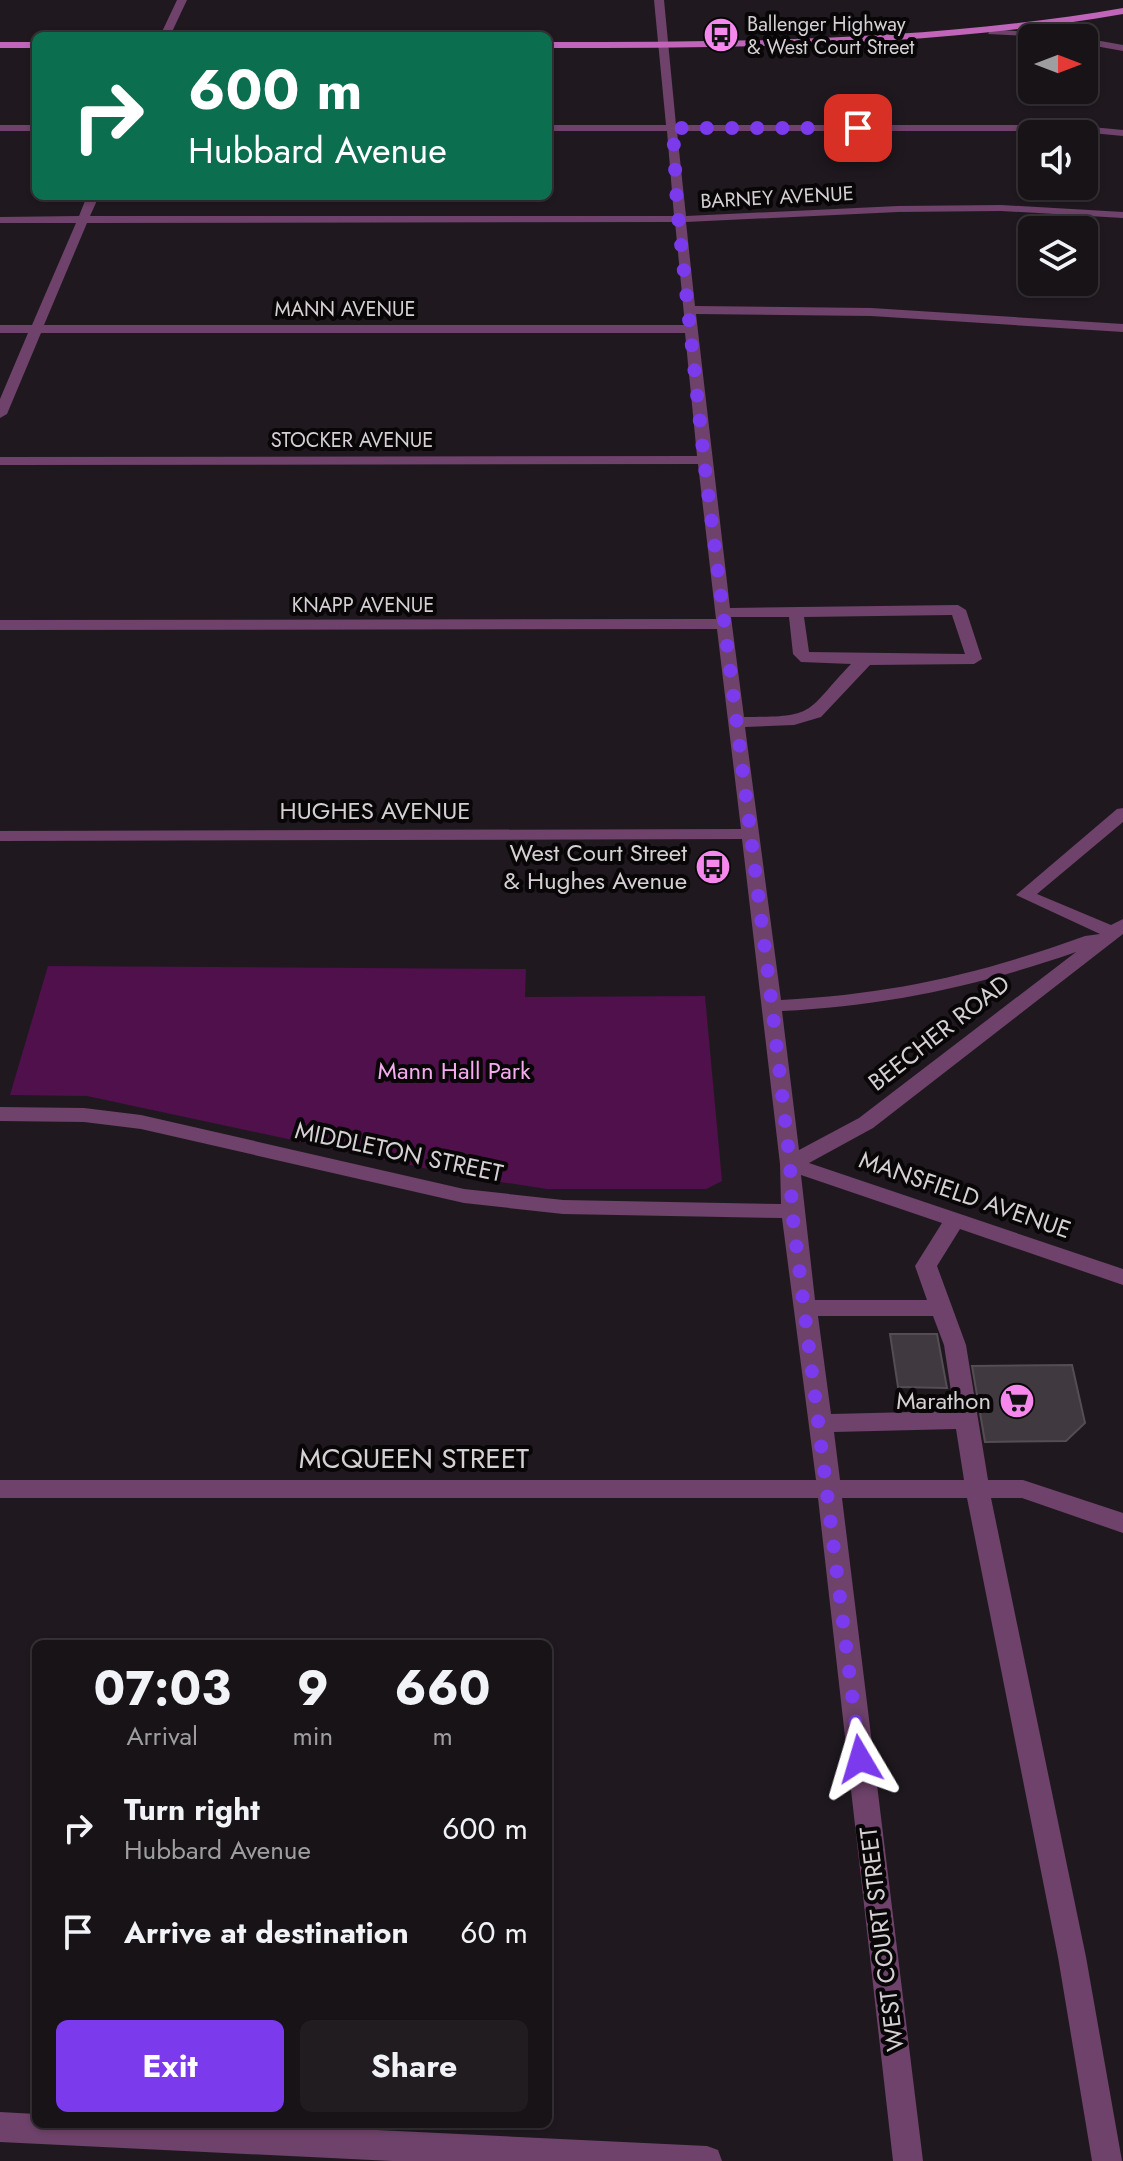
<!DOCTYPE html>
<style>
:root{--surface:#171317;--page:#201c20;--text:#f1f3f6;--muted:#9e9ea1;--line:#363236;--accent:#7c3aed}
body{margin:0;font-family:Jost,sans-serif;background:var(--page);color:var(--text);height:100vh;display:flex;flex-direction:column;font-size:30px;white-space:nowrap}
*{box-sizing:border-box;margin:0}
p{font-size:26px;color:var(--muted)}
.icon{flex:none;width:44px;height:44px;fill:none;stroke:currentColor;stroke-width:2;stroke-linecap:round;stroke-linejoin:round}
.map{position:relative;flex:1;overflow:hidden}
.sheet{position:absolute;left:32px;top:1640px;width:520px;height:488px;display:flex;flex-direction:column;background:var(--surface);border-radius:12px;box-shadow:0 2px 6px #0004,0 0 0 2px var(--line)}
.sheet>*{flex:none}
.banner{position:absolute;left:32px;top:32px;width:520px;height:168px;border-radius:12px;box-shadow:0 2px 6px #0004,0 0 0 2px var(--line);background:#0b6e4f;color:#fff;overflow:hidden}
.needle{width:52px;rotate:90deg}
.buttons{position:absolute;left:1018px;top:24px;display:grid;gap:16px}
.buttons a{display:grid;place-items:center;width:80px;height:80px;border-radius:12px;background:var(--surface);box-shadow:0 2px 6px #0004,0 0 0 2px var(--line);font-size:40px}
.pin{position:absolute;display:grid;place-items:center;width:68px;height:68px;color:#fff;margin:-34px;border-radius:16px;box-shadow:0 4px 12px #0006}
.me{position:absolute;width:88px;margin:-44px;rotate:353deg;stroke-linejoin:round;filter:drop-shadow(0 0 6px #0008)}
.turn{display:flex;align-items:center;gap:28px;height:168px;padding:0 24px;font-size:36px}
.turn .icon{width:104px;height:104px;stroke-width:2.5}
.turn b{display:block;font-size:56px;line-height:68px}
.eta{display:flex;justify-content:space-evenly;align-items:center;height:136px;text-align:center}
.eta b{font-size:48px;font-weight:700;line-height:56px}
.action{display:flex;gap:16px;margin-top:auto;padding:16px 24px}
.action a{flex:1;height:92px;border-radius:12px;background:var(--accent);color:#fff;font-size:32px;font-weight:700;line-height:92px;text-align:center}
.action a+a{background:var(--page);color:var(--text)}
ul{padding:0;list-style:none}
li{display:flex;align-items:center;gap:24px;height:104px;padding:0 24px}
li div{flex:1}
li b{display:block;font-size:30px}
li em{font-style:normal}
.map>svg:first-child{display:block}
.green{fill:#4f104c}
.building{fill:#40393f;stroke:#554d54;stroke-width:2}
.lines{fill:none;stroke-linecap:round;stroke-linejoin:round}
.minor{fill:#6e426a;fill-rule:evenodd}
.major{fill:#c065b9;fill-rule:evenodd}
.route{stroke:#7c3aed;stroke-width:14;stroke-dasharray:0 25.2}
.labels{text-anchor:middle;stroke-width:8;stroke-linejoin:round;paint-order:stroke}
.far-poi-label{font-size:20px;fill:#d5d0d4;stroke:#080607;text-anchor:start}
.far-street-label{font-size:20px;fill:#d5d0d4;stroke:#080607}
.street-label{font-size:24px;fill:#d5d0d4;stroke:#080607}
.poi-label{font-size:24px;fill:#d5d0d4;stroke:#080607;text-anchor:end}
.park-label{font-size:24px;fill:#f6abef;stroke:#080607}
.near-street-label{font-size:28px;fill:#d5d0d4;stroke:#080607}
</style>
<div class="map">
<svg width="1123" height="2161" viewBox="0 0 1123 2161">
<rect width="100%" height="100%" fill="#1f191f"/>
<path class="green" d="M48 966 526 969 525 997 705 996 722 1181 706 1189H547L461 1176 87 1096 10 1095Z"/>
<path class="building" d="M890 1334H937L947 1388 898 1387Z
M1072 1365 1085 1423 1066 1441 985 1442 972 1366Z"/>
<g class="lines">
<path class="minor" d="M177 0H187L170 36H160Z
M654 0H664L676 125H1071L1123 130V136L1071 131H677L686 216 898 206 1001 205 1123 212V218L1001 211 898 212 686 222 695 306 871 308 1123 324V332L871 316 696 314 730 608 958 605 966 610 982 659 974 664 870 665 821 717 794 725 745 727 781 1000C893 994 980 974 1085 936L1100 934 1016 895 1117 809 1123 808V822L1037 894 1111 925 1123 919V934L873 1128 809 1163 1123 1269V1285L960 1229 937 1266 966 1345 988 1480H1023L1123 1513V1533L1022 1498H991L1086 1957 1122 2161H1092L1058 1957 967 1498H842L923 2161H893L818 1498H0V1480H816L782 1218 563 1214 464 1203 141 1129 84 1122 0 1121V1107L84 1108 141 1115 464 1189 563 1200 781 1204 780 1164 742 839 0 841V831L741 829 717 629 0 630V620L716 619 698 464 0 465V457L697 456 685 333H41L7 414 0 418V399L28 333H0V325H32L76 223H0V217L79 216 87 196H99L90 216H674L667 131H548V125H666ZM675 222 685 325H44L87 223ZM952 615 965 654 809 652 804 617ZM731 617H789L793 654 801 662 851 664C804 713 818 717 744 717ZM1076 952 859 1118 799 1150 782 1011C885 1006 979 986 1076 952ZM801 1175 942 1223 915 1266 927 1300H815ZM818 1316H933L944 1345 954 1411 831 1414ZM956 1429 964 1480H840L834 1432Z
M991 29 1065 35 1070 38 988 34Z
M1084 38 1123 45V51L1084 44Z
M0 125H36V131H0Z
M0 2112 36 2114V2124H252L707 2146 718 2150 722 2161H392L0 2142Z"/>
<path class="major" d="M1123 8V14C932 47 741 48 548 48V42C741 42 932 41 1123 8Z
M0 42H36V48H0Z"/>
</g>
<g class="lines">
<path class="route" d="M858 128H673L677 206 704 460 772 1006 790 1164 792 1211 860 1759"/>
</g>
<defs>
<symbol id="bus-disc" viewBox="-11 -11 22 22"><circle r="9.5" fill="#f688ed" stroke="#080607"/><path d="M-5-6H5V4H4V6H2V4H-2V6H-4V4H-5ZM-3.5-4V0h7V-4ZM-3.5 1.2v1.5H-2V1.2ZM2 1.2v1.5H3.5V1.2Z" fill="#111"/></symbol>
<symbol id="supermarket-disc" viewBox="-11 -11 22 22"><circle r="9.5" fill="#f688ed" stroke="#080607"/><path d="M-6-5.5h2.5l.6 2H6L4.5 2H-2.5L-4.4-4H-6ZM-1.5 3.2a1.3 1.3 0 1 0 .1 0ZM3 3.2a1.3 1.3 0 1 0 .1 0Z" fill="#111"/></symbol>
</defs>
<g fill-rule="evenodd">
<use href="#bus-disc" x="701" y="15" width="40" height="40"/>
<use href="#bus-disc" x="693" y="847" width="40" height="40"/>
<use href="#supermarket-disc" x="997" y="1381" width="40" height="40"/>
</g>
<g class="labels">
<g class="far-poi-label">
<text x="747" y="31">Ballenger Highway<tspan x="747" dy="23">&amp; West Court Street</tspan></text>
</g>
<g class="far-street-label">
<text transform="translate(777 197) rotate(-3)" y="7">BARNEY AVENUE</text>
<text x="345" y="316">MANN AVENUE</text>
<text x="352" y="447">STOCKER AVENUE</text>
<text x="363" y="612">KNAPP AVENUE</text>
</g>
<g class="street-label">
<text x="375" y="819">HUGHES AVENUE</text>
<text transform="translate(939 1033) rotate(-38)" y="8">BEECHER ROAD</text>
<text transform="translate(399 1152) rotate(12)" y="8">MIDDLETON STREET</text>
<text transform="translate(965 1195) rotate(19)" y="8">MANSFIELD AVENUE</text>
<text transform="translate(882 1939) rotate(-97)" y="8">WEST COURT STREET</text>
</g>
<g class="poi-label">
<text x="687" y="861">West Court Street<tspan x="687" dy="28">&amp; Hughes Avenue</tspan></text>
<text x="991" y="1409">Marathon</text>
</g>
<g class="park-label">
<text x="454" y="1079">Mann Hall Park</text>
</g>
<g class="near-street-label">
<text x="414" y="1468">MCQUEEN STREET</text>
</g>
</g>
</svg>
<div class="buttons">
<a><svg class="needle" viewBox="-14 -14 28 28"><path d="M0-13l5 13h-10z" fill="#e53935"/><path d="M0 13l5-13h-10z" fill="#9e9ea1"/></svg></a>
<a><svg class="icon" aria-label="sound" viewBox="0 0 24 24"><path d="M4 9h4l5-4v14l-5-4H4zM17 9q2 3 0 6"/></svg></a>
<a><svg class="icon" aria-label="layers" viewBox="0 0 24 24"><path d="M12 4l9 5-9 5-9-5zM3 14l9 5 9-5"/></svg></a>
</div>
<div class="pin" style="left:858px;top:128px;background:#d93025"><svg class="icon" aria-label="arrive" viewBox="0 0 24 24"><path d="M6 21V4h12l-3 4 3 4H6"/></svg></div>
<svg class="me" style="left:860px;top:1759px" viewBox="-20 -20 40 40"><path d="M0-17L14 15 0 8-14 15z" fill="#7c3aed" stroke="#fff" stroke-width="4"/></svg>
<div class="banner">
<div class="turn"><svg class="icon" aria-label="right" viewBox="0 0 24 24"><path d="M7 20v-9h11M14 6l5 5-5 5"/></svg><div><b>600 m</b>Hubbard Avenue</div></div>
</div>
<section class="sheet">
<div class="eta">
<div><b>07:03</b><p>Arrival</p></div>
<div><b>9</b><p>min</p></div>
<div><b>660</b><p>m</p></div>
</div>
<ul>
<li><svg class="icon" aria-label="right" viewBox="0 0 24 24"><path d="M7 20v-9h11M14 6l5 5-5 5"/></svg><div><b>Turn right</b><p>Hubbard Avenue</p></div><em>600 m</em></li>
<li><svg class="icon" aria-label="arrive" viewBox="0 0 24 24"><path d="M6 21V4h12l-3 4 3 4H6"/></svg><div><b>Arrive at destination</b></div><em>60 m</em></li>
</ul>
<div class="action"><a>Exit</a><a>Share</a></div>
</section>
</div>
